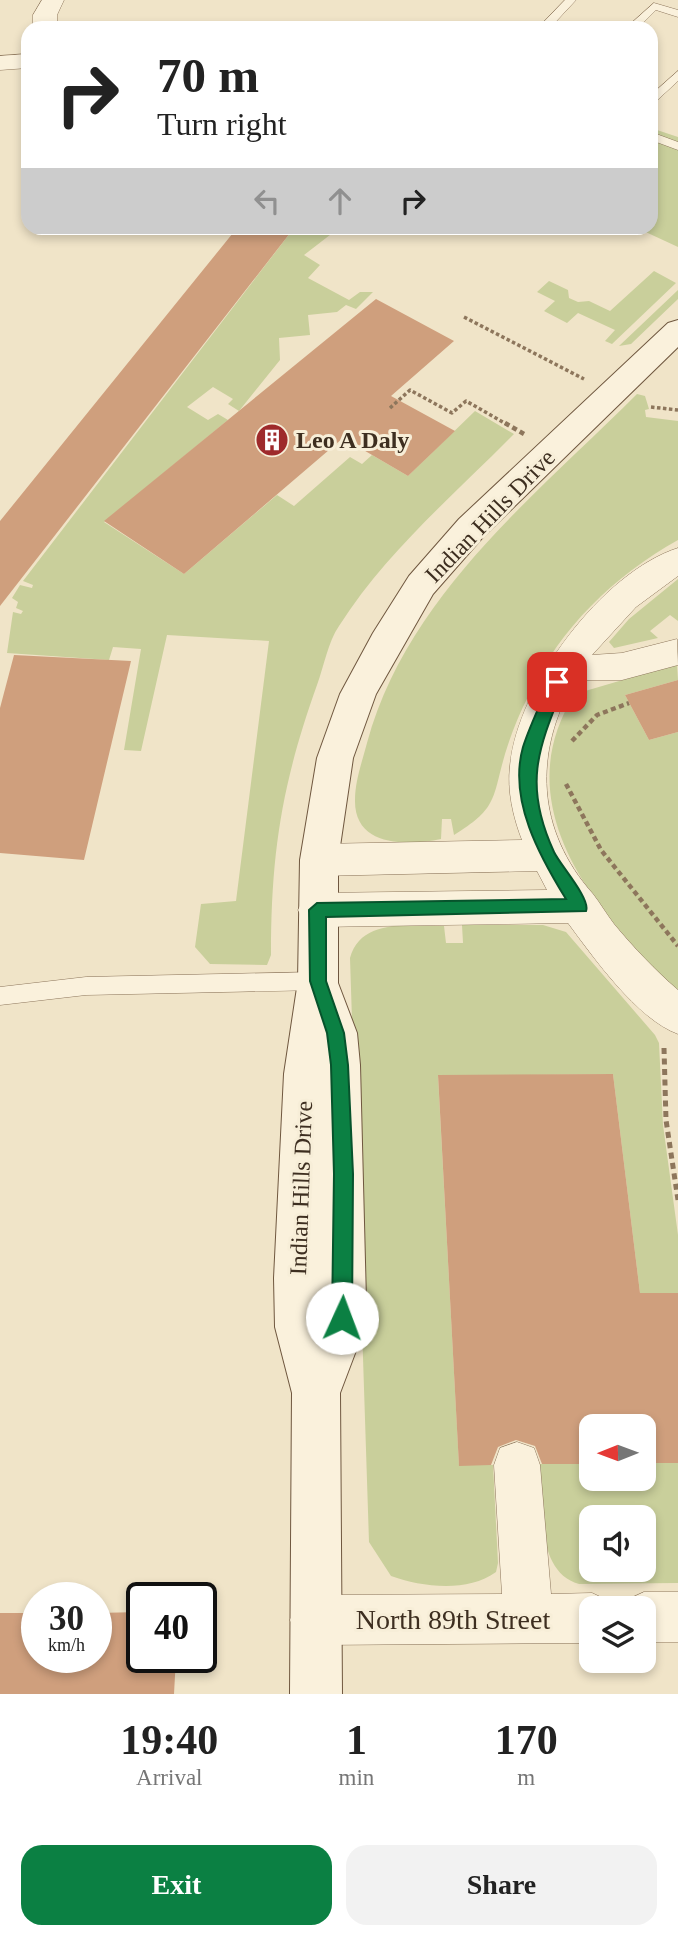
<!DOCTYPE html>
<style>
:root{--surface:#fff;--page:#f2f2f2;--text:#222;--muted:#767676;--accent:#0b8043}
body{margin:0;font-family:Georgia,serif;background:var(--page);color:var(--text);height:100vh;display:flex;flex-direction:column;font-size:26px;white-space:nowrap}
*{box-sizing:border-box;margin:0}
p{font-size:23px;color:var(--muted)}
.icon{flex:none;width:38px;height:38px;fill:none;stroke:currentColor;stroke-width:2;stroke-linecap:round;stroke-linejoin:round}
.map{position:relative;height:1694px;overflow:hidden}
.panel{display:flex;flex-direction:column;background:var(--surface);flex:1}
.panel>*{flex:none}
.guide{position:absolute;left:21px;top:21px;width:637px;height:214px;border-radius:21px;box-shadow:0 4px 10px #0003;background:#fff;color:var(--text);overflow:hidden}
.needle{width:46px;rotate:269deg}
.buttons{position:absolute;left:579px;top:1414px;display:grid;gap:14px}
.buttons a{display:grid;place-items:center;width:77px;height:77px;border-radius:14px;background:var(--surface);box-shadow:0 4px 10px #0003;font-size:35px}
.speed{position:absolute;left:21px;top:1582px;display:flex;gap:14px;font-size:35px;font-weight:700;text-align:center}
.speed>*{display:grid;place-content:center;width:91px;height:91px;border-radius:50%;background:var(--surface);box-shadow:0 4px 10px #0003;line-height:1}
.speed small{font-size:18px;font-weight:400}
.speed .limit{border:4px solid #111;border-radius:10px;background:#fff;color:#111}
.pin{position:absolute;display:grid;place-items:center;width:60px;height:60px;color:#fff;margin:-30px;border-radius:14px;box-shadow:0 4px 10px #0006}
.me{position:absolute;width:77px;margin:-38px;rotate:2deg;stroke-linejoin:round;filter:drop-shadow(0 0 5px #0008)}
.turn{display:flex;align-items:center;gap:24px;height:147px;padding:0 21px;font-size:32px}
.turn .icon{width:91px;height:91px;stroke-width:2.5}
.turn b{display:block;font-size:49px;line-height:60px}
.lanes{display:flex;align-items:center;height:66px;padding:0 21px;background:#0003;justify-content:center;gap:35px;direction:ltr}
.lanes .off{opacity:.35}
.eta{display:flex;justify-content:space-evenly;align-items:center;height:119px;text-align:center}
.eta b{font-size:42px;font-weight:800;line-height:49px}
.primary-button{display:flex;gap:14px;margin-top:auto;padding:14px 21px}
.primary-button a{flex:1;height:80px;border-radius:21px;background:var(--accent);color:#fff;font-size:28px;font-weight:800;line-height:80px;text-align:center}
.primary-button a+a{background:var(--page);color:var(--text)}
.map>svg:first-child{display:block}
.green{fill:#c9cf9b;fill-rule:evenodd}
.building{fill:#cf9f7d}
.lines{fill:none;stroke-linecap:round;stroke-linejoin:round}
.lane-casing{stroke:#8d765c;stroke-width:1}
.street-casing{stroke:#8d765c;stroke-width:1}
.secondary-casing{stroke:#6f573f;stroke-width:2}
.path-far2{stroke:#8d765c;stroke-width:3.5;stroke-dasharray:3.5 2.5;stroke-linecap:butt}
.path-far1{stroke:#8d765c;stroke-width:4.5;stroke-dasharray:5 3.5;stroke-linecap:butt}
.path{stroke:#8d765c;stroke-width:5;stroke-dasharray:6 4.5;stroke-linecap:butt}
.lane{fill:#faf1dc;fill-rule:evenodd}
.street{fill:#faf1dc;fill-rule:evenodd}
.secondary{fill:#faf1dc;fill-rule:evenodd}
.route{fill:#0b8043;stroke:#07532c;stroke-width:2}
.labels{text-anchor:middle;stroke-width:6;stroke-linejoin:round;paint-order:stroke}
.poi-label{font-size:24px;font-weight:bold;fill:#3d2e20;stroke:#f7eed8;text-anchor:start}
.street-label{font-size:24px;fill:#3d2e20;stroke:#f7eed8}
.near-street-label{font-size:28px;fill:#3d2e20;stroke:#f7eed8}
</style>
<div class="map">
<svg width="678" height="1694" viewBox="0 0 678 1694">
<rect width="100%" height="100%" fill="#f0e4c8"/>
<path class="green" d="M651 128 678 137V247L637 228H651Z
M294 228H339L304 255 320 265 308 278 349 300 360 292H373L356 309 346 305 337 312 308 315 310 335 279 338 280 360 239 411 228 404 233 399 213 387 187 407 208 420 218 414 228 420 104 522 184 574 277 495 294 506 350 457 362 464 372 455 408 476 475 411 514 434C453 496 387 551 339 626 328 642 324 666 317 685 282 783 271 852 271 955L267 965 210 964 195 947 201 904 236 901 269 641 167 635 141 751 124 750 141 649 113 647 109 660 7 653 13 612 21 614 23 611 16 608 18 602 12 598 20 585 32 588 33 585 23 581Z
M654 271 676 283 612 344 605 341 615 330 578 313 567 323 544 311 555 301 537 292 549 281 568 290 569 298 578 302 589 301 610 311Z
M678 290V299L631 344 619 346Z
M637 394 645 396 649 409 645 410 646 417 678 421V540C615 575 559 629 529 695 519 714 511 734 505 754 492 799 498 808 454 835L451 819H442L441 839C407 846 354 847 355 800 355 781 362 762 367 743 407 596 533 498 637 394Z
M678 579V621L670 615 650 631 658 638 614 648 609 642 629 619Z
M677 664 678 680 625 695 649 740 678 732V991C598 916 503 806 575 694Z
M462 925H543L566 932 655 1035 659 1043 663 1125 678 1235V1293H640L613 1074 438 1076 459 1465H493L498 1563 496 1572C467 1593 422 1587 391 1576L369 1542 350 958C361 917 412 926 444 926L446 943H463Z
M678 1462V1583L579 1584C535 1572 542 1501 539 1464L591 1463 592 1479H644V1463ZM592 1517H644V1570H592Z"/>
<path class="building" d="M237 228H294L0 606V521Z
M376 299 454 341 391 396 455 431 408 476 343 438 184 574 104 521Z
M14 655 131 661 84 860 0 853V708Z
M678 680V732L649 740 625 695Z
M613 1074 640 1293H678V1463H644V1426H592V1464H542L535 1446 516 1440 498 1447 491 1465 459 1466 438 1075Z
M142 1612V1657H176L174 1694H0V1613H37V1657H96V1613Z"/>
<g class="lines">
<defs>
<path id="lane" d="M565 0H576L550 28H538Z
M654 3 678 10V17L656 10 638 28H626Z
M678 71V81L651 106V95Z
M651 132 678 142V150L651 140Z
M318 972 325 975 327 981 325 987 318 990 86 995 0 1005V987L86 977Z"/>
<path id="street" d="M42 0H64L57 15V28H33V15Z
M28 54V68L0 70V56Z
M678 548V576L636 607 592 655 622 653 677 639 678 665 622 680H575C533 753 536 830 593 894 600 903 607 915 614 924 634 948 655 970 678 990V1034C637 1019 594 958 568 923L317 927 304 922 298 910 304 898 317 893 547 890 537 871 319 876 306 871 301 860 306 849 319 844 522 840C513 817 507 790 510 766 517 687 602 572 678 548Z
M517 1442 534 1448 540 1465 551 1594 592 1593 609 1601 613 1608H592V1643L315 1645 298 1637 290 1620 298 1603 315 1595 502 1594 494 1465 500 1448Z
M644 1592H678V1642H644V1608H623L627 1600Z"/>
<path id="secondary" d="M678 320V347L483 537 433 594 376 694 353 758 338 860V983L357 1033 360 1065 366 1301 362 1335 340 1393 342 1694H290L292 1393 275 1327 274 1278 284 1074 298 981 300 860 317 758 340 694 373 633 409 576 459 519 668 323Z"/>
</defs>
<use href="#lane" class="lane-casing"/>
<use href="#street" class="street-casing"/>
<use href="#secondary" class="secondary-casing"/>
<path class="path-far2" d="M464 317 584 379
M651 407 678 410
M390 408 410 390 452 413 466 401 508 425"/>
<path class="path-far1" d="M505 423 524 434
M572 741 597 715 629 703
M566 784 601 850 678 946"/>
<path class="path" d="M664 1048 666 1120 678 1200"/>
<use href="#lane" class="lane"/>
<use href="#street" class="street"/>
<use href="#secondary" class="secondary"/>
</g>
<path class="route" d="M557 676 565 682C539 747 522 783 554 852 560 865 591 899 586 911L326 917V981L344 1033 348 1065 353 1174 352 1318 349 1325 342 1328 335 1325 332 1318 334 1174 331 1065 327 1033 310 981 309 910 317 903 566 899C540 857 508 800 523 747 530 725 541 703 550 682Z"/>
<defs>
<symbol id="building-disc" viewBox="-11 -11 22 22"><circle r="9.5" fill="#9e2a2b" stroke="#f7eed8"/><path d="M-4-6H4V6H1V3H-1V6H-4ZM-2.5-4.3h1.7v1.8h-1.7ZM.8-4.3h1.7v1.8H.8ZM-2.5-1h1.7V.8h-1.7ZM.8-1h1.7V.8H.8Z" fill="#fff"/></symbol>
</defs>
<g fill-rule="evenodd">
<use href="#building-disc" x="253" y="421" width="38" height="38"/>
</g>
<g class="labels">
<g class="poi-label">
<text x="296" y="448">Leo A Daly</text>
</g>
<g class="street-label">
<text transform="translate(490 516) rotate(-46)" y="8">Indian Hills Drive</text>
<text transform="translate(301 1188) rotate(-88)" y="8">Indian Hills Drive</text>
</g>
<g class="near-street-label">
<text x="453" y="1629">North 89th Street</text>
</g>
</g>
</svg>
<div class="buttons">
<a><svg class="needle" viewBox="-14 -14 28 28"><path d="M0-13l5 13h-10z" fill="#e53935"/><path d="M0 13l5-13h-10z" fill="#767676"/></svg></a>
<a><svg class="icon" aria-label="sound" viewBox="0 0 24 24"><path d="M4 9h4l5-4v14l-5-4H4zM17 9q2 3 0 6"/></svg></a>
<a><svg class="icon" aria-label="layers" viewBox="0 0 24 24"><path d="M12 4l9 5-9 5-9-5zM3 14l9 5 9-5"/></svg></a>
</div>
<div class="speed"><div>30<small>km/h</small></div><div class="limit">40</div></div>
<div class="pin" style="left:557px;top:682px;background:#d93025"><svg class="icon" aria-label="arrive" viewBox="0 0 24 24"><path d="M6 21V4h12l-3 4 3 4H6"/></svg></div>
<svg class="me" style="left:342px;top:1318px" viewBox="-20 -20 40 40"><circle r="19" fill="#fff"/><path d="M0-13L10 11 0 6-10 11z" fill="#0b8043"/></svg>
<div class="guide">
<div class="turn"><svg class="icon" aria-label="right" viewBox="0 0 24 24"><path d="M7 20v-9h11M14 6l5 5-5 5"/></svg><div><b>70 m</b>Turn right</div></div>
<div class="lanes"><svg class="icon off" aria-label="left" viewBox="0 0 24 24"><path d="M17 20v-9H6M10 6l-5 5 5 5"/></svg><svg class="icon off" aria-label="ahead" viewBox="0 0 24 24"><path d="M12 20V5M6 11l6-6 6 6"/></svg><svg class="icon" aria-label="right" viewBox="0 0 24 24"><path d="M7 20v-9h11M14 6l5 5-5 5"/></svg></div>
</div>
</div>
<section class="panel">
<div class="eta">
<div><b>19:40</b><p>Arrival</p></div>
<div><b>1</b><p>min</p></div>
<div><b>170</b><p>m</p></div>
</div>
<div class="primary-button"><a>Exit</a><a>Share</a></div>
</section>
